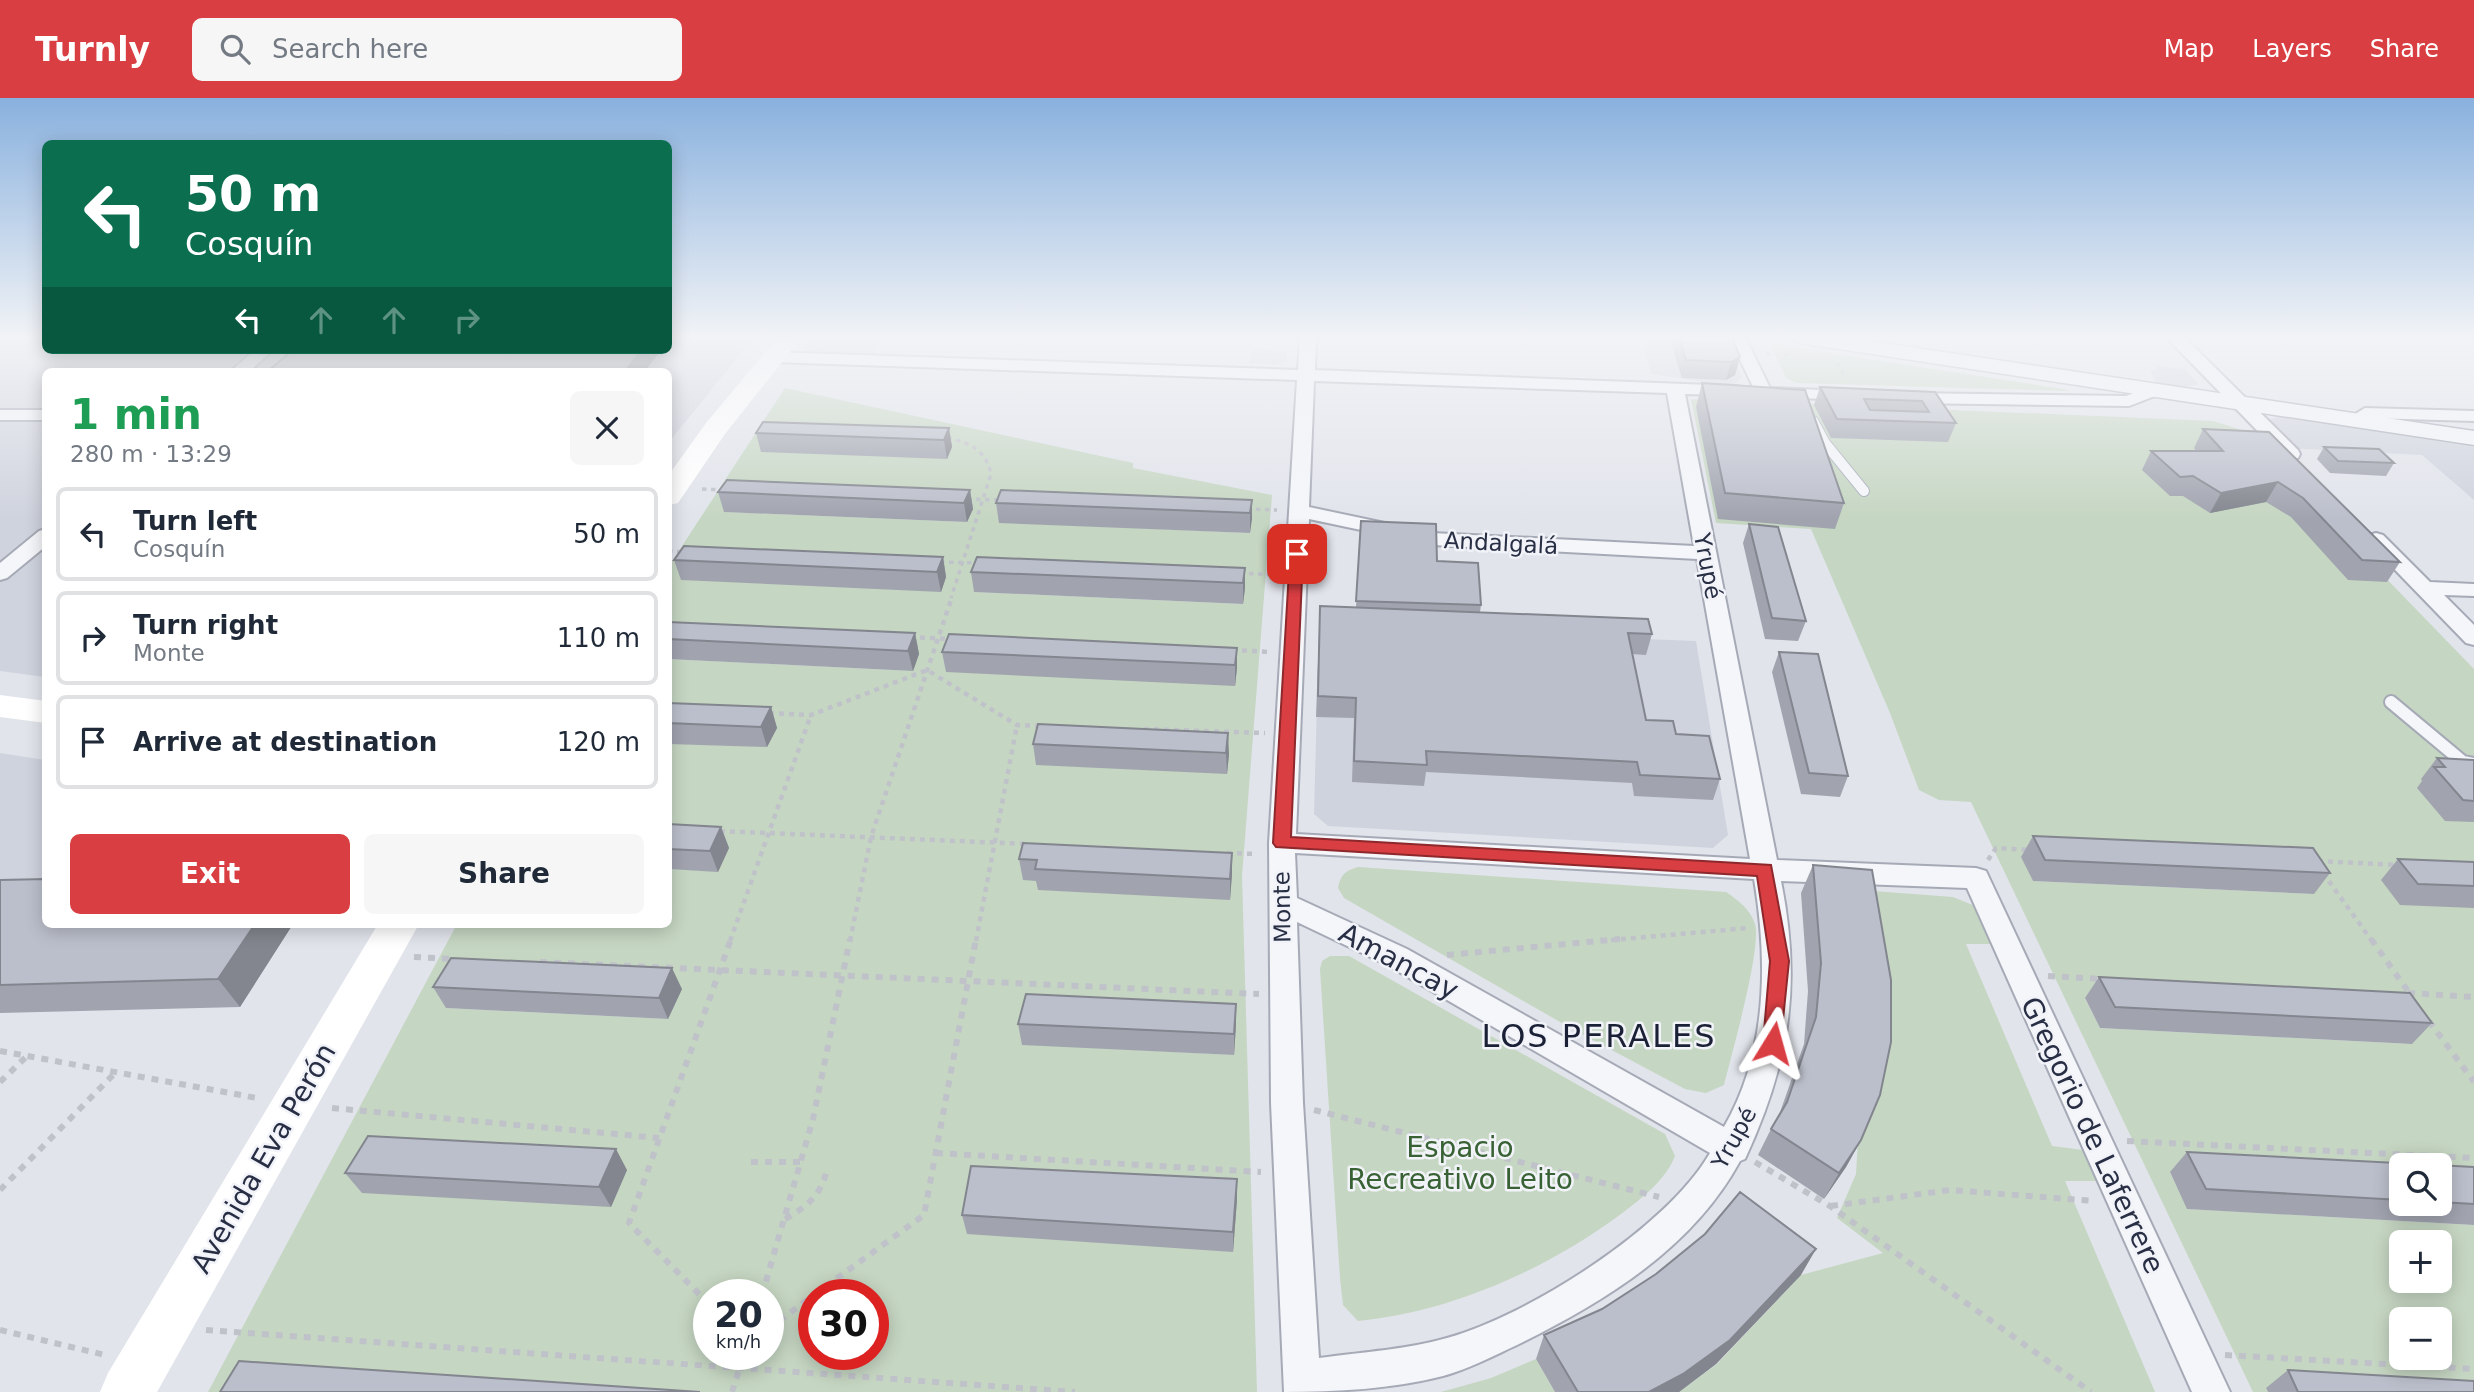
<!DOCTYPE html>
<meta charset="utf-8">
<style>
:root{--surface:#fff;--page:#f6f6f7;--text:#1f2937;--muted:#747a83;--line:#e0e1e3;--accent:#d93e43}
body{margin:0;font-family:"DejaVu Sans",sans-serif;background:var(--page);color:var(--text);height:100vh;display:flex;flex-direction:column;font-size:26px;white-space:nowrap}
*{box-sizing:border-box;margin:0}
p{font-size:23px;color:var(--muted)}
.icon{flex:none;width:38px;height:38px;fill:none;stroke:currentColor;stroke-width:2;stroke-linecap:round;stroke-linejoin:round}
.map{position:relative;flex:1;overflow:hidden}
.sheet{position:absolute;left:42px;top:270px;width:630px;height:560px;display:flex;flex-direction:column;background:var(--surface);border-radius:10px;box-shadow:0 4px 18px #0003}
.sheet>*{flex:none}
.banner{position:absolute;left:42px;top:42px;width:630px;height:214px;border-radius:10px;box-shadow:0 4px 18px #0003;background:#0b6e4f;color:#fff;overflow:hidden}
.fabs{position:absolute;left:2389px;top:1055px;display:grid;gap:14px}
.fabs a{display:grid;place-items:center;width:63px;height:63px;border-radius:10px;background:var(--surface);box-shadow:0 4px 18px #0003;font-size:35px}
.speed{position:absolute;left:693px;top:1181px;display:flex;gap:14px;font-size:35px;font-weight:700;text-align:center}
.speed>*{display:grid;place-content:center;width:91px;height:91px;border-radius:50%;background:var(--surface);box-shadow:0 4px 18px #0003;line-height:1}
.speed small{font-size:18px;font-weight:400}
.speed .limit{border:10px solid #d22;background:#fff;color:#111}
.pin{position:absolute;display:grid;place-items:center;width:60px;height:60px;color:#fff;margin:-30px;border-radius:14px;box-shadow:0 4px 10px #0006}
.me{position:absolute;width:77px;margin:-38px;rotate:8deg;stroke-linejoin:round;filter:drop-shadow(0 0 5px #0008)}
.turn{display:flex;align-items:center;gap:24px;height:147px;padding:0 28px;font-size:32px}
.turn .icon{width:91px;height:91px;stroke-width:2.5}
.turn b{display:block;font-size:49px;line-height:60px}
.lanes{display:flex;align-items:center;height:66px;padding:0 28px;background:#0003;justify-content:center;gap:35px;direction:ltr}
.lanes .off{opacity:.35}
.round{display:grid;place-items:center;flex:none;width:74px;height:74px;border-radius:10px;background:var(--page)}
.headline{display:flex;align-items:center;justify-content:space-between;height:119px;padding:0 28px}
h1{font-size:42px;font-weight:700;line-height:52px;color:#1e9e55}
.button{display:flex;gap:14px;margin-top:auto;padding:14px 28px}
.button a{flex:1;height:80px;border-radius:10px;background:var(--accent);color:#fff;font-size:28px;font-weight:700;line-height:80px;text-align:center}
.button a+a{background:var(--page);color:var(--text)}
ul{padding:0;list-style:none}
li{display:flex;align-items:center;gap:21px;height:94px;margin:0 14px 10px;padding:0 14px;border:4px solid var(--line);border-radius:10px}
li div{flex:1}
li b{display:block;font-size:26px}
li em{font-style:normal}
header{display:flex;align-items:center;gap:42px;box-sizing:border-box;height:98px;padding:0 35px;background:var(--accent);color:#fff}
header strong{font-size:33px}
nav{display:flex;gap:38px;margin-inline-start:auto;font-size:24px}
.search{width:490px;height:63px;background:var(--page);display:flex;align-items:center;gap:18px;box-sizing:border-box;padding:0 24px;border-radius:10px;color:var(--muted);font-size:26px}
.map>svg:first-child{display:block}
.built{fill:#cfd3dd}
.green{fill:#c5d6c2;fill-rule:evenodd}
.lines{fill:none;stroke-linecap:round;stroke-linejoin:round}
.service-far1-casing{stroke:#a6aab6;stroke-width:12}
.service-casing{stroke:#a6aab6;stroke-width:16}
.minor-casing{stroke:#a6aab6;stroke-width:4}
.tertiary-casing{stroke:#a6aab6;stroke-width:3}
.path-far2{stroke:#c0c2ca;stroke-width:3.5;stroke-dasharray:4.5 4.5;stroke-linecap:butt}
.path-far1{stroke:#c0c2ca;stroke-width:4.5;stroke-dasharray:5 5;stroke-linecap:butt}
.path{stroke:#c0c2ca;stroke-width:6;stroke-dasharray:7 7;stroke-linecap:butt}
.service-far1{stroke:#f5f6f9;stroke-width:10}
.service{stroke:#f5f6f9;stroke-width:12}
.minor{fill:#f5f6f9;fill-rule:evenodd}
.tertiary{fill:#f5f6f9;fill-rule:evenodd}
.secondary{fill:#fff;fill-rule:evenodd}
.wall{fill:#a1a4af;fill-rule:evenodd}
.shaded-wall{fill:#83868e}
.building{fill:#bbbfcb;stroke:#83868e;stroke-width:2;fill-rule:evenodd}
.route{fill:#d93e43;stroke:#8d282c;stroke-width:2}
.labels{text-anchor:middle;stroke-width:5;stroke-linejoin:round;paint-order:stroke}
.street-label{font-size:23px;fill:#282f45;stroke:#f1f3f8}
.near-street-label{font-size:28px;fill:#282f45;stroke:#f1f3f8}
.near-park-label{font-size:28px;fill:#386134;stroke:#f1f3f8}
.near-quarter-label{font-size:32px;letter-spacing:2px;fill:#1a2035;stroke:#f1f3f8}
</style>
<header>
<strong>Turnly</strong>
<div class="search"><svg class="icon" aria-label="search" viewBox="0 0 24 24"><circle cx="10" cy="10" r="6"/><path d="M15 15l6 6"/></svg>Search here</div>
<nav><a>Map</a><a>Layers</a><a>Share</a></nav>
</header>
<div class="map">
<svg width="2474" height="1294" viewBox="0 0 2474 1294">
<rect width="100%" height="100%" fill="#e1e4eb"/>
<path class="built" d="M0 239H45L46 252H668L669 239H754L669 344 668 273H46L45 579 0 573Z
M807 239H886L874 256 808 254 802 246Z
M1642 239H1726L1742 279 1736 285 1724 287 1651 276Z
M1253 251 1287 253V263L1276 267 1249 265Z
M2156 268 2185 271 2198 286 2182 291 2157 287 2150 272 2156 273Z
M2282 318 2474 349V402L2422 357 2287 350 2263 323Z
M1319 528 1696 543 1728 737 1713 750 1328 728 1314 716Z
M0 655 45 662V799H0Z"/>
<path class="green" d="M1778 247 2063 291 2070 293 1797 285 1786 280 1771 248Z
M785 290 1133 365V370L1272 397 1242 778 1257 1294H208L457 826H668L669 771 718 773 728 750 669 747V561L913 573 669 544V468ZM972 411 967 424 725 414ZM1251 421 1250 435 999 424ZM1244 490 1243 506 975 494ZM681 892 668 921 447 910ZM1236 926 1233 957 1022 946ZM709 1197H768V1256H709ZM814 1197H873V1256H814Z
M1691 301 2213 323 2242 332 2474 571V1090L2440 1068 2170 1075 2188 1111 2474 1127V1294L2266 1291 2268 1294H2253L1971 704 1939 702 1919 692 1890 615 1811 431 1716 425ZM2022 760 2313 796 2033 783ZM2085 901 2411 946 2100 930ZM2401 1144H2440V1183H2401ZM2401 1222H2440V1260H2401Z
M1358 769 1726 794C1739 803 1750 811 1755 826 1762 849 1731 959 1724 987L1706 995 1685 991 1574 932 1344 800 1338 790C1341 776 1345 773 1358 769Z
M1873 793 1953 799 1975 808 1991 846H1966L2052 1048 2083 1052 2097 1083H2065L2155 1294H1679L1717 1266 1801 1177 1883 1155 1837 1120 1856 1076Z
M1330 858H1349L1665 1036 1675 1058C1665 1083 1642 1100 1621 1116 1547 1171 1451 1214 1358 1223L1343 1207 1340 1180 1320 871 1322 863Z
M1536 1261 1555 1294H1441L1491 1280Z"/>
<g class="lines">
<defs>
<path id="service-far1" d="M1813 323 1825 345 1864 393"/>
<path id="service" d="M2391 604 2463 664 2474 666"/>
<path id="minor" d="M1300 239H1316L1315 272 1738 288 1741 292 1732 297 1685 296 1777 762 1976 770 1986 773 2230 1294H2192L1967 790 1781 783C1802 888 1789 966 1745 1061L1740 1063C1692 1151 1604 1204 1517 1247 1493 1258 1469 1271 1443 1278 1392 1291 1337 1294 1284 1294L1271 1005 1269 745 1297 282 774 264 766 259 774 254 1298 272ZM1314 283 1667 295 1694 448 1432 435 1309 409ZM1309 421 1432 447 1697 461 1750 761 1296 736ZM1295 755 1754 781C1768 864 1767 955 1724 1029L1407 851 1297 800ZM1297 824 1387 867 1710 1055C1667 1130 1529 1217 1447 1240 1406 1252 1361 1254 1319 1260L1303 1005Z
M1729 239H1745L1770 290 1850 293 1859 298 1850 303 1757 297Z
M2166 239H2184L2298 352 2300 356 2298 360H2284Z
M255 252H273L250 273H231Z
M2149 289 2158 294 2155 298 2129 308 1908 305 1899 300 1908 295 2126 298Z
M2365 310 2474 313V323L2369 320 2359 327H2347L2344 323Z
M0 312H46V322H0Z
M46 431V448L7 480 0 482V465L39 433Z
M2376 435 2383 437 2430 484 2474 486V498L2444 497 2474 527V547L2466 545 2369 445 2366 441 2369 437Z"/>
<path id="tertiary" d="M1789 239H1842L2474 333V347L1799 245Z"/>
</defs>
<use href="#service-far1" class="service-far1-casing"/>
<use href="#service" class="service-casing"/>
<use href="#minor" class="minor-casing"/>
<use href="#tertiary" class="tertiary-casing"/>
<path class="path-far2" d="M1766 256 1789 257
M1837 265 1847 281
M947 340C969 344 986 352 991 376L951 500
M702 391 724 392
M967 401 1001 402
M1247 411 1277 412
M668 453 683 454
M940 464 980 465
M1240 475 1274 477"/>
<path class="path-far1" d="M910 539 951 541
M1232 552 1269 554
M769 615 811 617 927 572 1017 627 1041 628
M1144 631 1265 635
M720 733 1029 746
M1227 755 1256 756
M1988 762 1996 750 2029 752
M2318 763 2396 767
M2323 775 2372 843
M730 843 811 617
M850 843 871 739 952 499
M976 843 1017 627
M1601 843 1748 830"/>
<path class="path" d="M2371 841 2410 896
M1447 857 1620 841
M414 859 454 861
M540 864 1259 896
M2048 878 2102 881
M2408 895 2474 899
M2429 923 2474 984
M0 953 257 1000
M0 984 26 959
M332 1010 659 1040
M1314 1012 1659 1099
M2127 1043 2474 1060
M936 1055 1261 1074
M751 1064H800
M1755 1064 1830 1108 2091 1294
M0 1092 114 976
M1831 1108 1950 1092 2094 1103
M785 1121C807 1109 822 1096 827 1071
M762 1197 813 1021 850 841
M814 1197 924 1117 976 841
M709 1206 629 1125 731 841
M768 1231 814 1197
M0 1232 105 1257
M206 1232 1075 1294
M2225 1257 2474 1271
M732 1294 744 1256"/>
<use href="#service-far1" class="service-far1"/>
<use href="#service" class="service"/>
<use href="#minor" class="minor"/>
<use href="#tertiary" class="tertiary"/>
<path class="secondary" d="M778 239H802L725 336 678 405 668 407V378L706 325Z
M0 597 46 603V625L0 619Z
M378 826H419L157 1294H100L108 1275Z"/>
</g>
<path class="wall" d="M1669 239H1732L1740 259 1735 277 1726 282 1682 280Z
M1702 285 1844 405 1835 431 1718 421 1696 309Z
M1820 289 1935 294 1956 325 1948 344 1831 340 1814 307Z
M949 330 952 349 947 361 761 354 756 335Z
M2203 331 2400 464 2387 484 2348 482 2291 419 2266 404 2210 415 2183 398H2170L2142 372 2151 353H2196L2194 350Z
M2324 349 2394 365 2386 378 2330 375 2317 361Z
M970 392 973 411 967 424 724 414 718 394Z
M1252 402 1250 435 999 425 996 405Z
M1361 423 1437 463 1481 507 1480 514 1652 536 1646 557 1632 556 1646 622 1676 636 1720 681 1713 702 1634 698 1632 685 1426 674 1424 688 1352 684 1354 620 1316 619 1320 508 1356 509Z
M1749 426 1806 523 1798 543 1765 541 1743 445Z
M943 459 946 479 941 494 681 482 674 462Z
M1245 470V490L1243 506 974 494 971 474Z
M668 524 915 535 919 556 913 573 668 561Z
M1237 550V570L1235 588 946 574 942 554Z
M1779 554 1848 678 1840 699 1801 696 1772 574Z
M668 605 771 609 777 630 767 649 668 646Z
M1033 646 1229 656 1227 676 1036 667Z
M2437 660 2474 662V724L2445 723 2417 690 2422 683 2421 681Z
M668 726 721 729 729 750 718 774 668 771Z
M2033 738 2330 775 2314 796 2033 783 2021 759Z
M1232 755V776L1230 802 1038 792 1036 783 1023 782 1019 761Z
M2398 761 2474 764V810L2400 807 2381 782Z
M1813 767 1861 1042 1846 1069 1824 1101 1758 1057 1771 1031 1779 1017 1804 946 1808 893 1801 795Z
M0 782 293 826 240 909 0 915Z
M2099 879 2432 925 2412 946 2100 930 2085 900Z
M433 889 682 891 668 921 446 910Z
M1236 906V926L1234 957 1022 947 1018 926Z
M2187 1054 2474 1069V1127L2187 1111 2170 1074ZM2401 1068H2440V1106H2401Z
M627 1072 611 1109 362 1095 345 1075Z
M1237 1101 1233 1154 967 1136 962 1117Z
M1801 1177 1716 1266 1679 1294H1555L1536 1261 1544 1237Z
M2288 1272 2474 1294H2268L2266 1290Z"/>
<path class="shaded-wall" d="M642 252H661L645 273H625Z
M1740 259 1735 277 1726 282 1731 264Z
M949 330 952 349 947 361 944 342Z
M2278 384 2266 404 2210 415 2221 395Z
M970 392 973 411 967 424 964 405Z
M1252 402V421L1250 435V415Z
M943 459 946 479 941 494 937 474Z
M1245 470V490L1243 506V485Z
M915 535 919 556 913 573 908 553Z
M1237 550V570L1235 588V567Z
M771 609 777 630 767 649 761 629Z
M1228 635 1229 656 1227 676 1226 655Z
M721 729 729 750 718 774 710 753Z
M1232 755V776L1230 802V781Z
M255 826H293L240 909 218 881Z
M672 870 682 891 668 921 659 900Z
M1236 906V926L1234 957V936Z
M1861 1042 1846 1069 1824 1101 1839 1075Z
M616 1051 627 1072 611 1109 599 1089Z
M1237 1081V1101L1233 1154V1134Z
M1816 1151 1801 1177 1716 1266 1679 1294H1649Z"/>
<path class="building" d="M1679 239H1732L1740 259 1731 264 1686 262Z
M293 252H642L625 273H268Z
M1702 285 1805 292 1844 405 1725 395Z
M1820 289 1935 294 1956 325 1837 321ZM1864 301 1922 303 1929 314 1870 312Z
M763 324 949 330 944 342 756 335Z
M2203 331 2269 334 2400 464 2362 462 2303 400 2278 384 2221 395 2193 378 2180 379 2151 353H2223Z
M2324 349 2379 351 2394 365 2338 363Z
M727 382 970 392 964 405 718 394Z
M1001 392 1252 402 1250 415 996 405Z
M1361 423 1436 426 1437 463 1478 465 1481 507 1356 503Z
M1749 426 1778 429 1806 523 1772 520Z
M684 448 943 459 937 474 674 462Z
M977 459 1245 470 1243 485 971 474Z
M1320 508 1648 521 1652 536 1628 535 1646 622 1673 623 1676 636 1709 638 1720 681 1640 677 1637 664 1426 653 1427 667 1354 663 1356 600 1318 598Z
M668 524 915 535 908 553 668 541Z
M949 536 1237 550 1235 567 942 554Z
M1779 554 1818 556 1848 678 1809 675Z
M668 605 771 609 761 629 668 625Z
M1038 626 1228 635 1226 655 1033 646Z
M2437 660 2474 662V703L2463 702 2434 669H2445Z
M668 726 721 729 710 753 668 751Z
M2033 738 2313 750 2330 775 2045 762Z
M1023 745 1232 755 1230 781 1035 771 1037 762 1019 761Z
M2398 761 2474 764V788L2418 786Z
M1813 767 1872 772 1891 882V944L1880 997 1861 1042 1839 1075 1771 1031 1787 1004 1816 919 1821 865Z
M46 781V826H255L218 881 0 887V782Z
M451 860 672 870 659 900 433 889Z
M2099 879 2410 895 2432 925 2115 909Z
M1026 896 1236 906 1234 936 1018 926Z
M368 1038 616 1051 599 1089 345 1075Z
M2187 1054 2474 1069V1106L2440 1104V1068H2401V1102L2206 1091Z
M971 1068 1237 1081 1233 1134 962 1117Z
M1740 1094 1816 1151 1730 1242 1683 1276 1649 1294H1578L1544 1237 1602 1211 1656 1176 1705 1136Z
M239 1263 700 1294H220Z
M2288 1272 2474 1283V1294H2298Z"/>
<linearGradient id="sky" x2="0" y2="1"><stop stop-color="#89b1de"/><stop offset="0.57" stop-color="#f2f3f6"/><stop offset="1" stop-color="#f2f3f6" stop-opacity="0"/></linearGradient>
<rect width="2474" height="421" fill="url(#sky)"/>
<path class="route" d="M1297 452 1303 456 1291 739 1771 767 1789 863 1780 951H1766L1763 945 1770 863 1757 778 1276 749 1273 745 1290 456Z"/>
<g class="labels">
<g class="street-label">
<text transform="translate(1501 445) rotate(3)" y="8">Andalgalá</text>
<text transform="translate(1708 468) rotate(79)" y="8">Yrupé</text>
<text transform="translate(1282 809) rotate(-91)" y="8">Monte</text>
<text transform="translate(1734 1040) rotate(-61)" y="8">Yrupé</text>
</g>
<g class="near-street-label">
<text transform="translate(1399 863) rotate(28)" y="10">Amancay</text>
<text transform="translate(2093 1037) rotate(65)" y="10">Gregorio de Laferrere</text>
<text transform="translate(263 1060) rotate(-60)" y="10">Avenida Eva Perón</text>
</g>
<g class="near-park-label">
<text x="1460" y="1059">Espacio<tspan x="1460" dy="32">Recreativo Leito</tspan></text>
</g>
<g class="near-quarter-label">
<text x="1599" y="949">LOS PERALES</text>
</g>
</g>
</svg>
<div class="fabs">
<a><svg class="icon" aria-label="search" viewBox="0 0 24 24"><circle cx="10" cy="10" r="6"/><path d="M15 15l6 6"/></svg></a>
<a>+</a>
<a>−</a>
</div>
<div class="speed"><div>20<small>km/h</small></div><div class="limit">30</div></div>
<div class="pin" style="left:1297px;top:456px;background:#d93025"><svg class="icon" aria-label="arrive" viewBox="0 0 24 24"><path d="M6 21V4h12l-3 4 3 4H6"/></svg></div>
<svg class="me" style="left:1773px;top:945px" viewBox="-20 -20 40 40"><path d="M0-17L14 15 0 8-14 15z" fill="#d93e43" stroke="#fff" stroke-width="4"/></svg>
<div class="banner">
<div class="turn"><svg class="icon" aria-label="left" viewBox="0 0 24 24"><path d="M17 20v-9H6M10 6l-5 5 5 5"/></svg><div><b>50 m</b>Cosquín</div></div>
<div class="lanes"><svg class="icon" aria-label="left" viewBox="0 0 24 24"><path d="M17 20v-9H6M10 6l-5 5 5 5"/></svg><svg class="icon off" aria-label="ahead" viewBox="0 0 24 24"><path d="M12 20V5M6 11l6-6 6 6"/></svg><svg class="icon off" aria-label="ahead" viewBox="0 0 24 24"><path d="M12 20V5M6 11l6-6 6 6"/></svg><svg class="icon off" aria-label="right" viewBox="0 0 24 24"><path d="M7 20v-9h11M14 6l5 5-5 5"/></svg></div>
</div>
<section class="sheet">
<div class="headline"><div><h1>1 min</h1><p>280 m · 13:29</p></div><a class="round"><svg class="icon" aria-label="close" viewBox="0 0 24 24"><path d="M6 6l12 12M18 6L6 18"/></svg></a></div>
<ul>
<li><svg class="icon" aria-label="left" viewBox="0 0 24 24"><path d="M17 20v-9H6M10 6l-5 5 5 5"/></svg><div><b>Turn left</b><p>Cosquín</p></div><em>50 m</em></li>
<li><svg class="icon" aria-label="right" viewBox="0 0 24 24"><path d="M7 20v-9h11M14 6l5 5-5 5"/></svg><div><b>Turn right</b><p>Monte</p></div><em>110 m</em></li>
<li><svg class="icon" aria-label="arrive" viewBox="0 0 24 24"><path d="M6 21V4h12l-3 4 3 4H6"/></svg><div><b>Arrive at destination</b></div><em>120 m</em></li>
</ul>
<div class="button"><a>Exit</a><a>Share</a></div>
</section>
</div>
